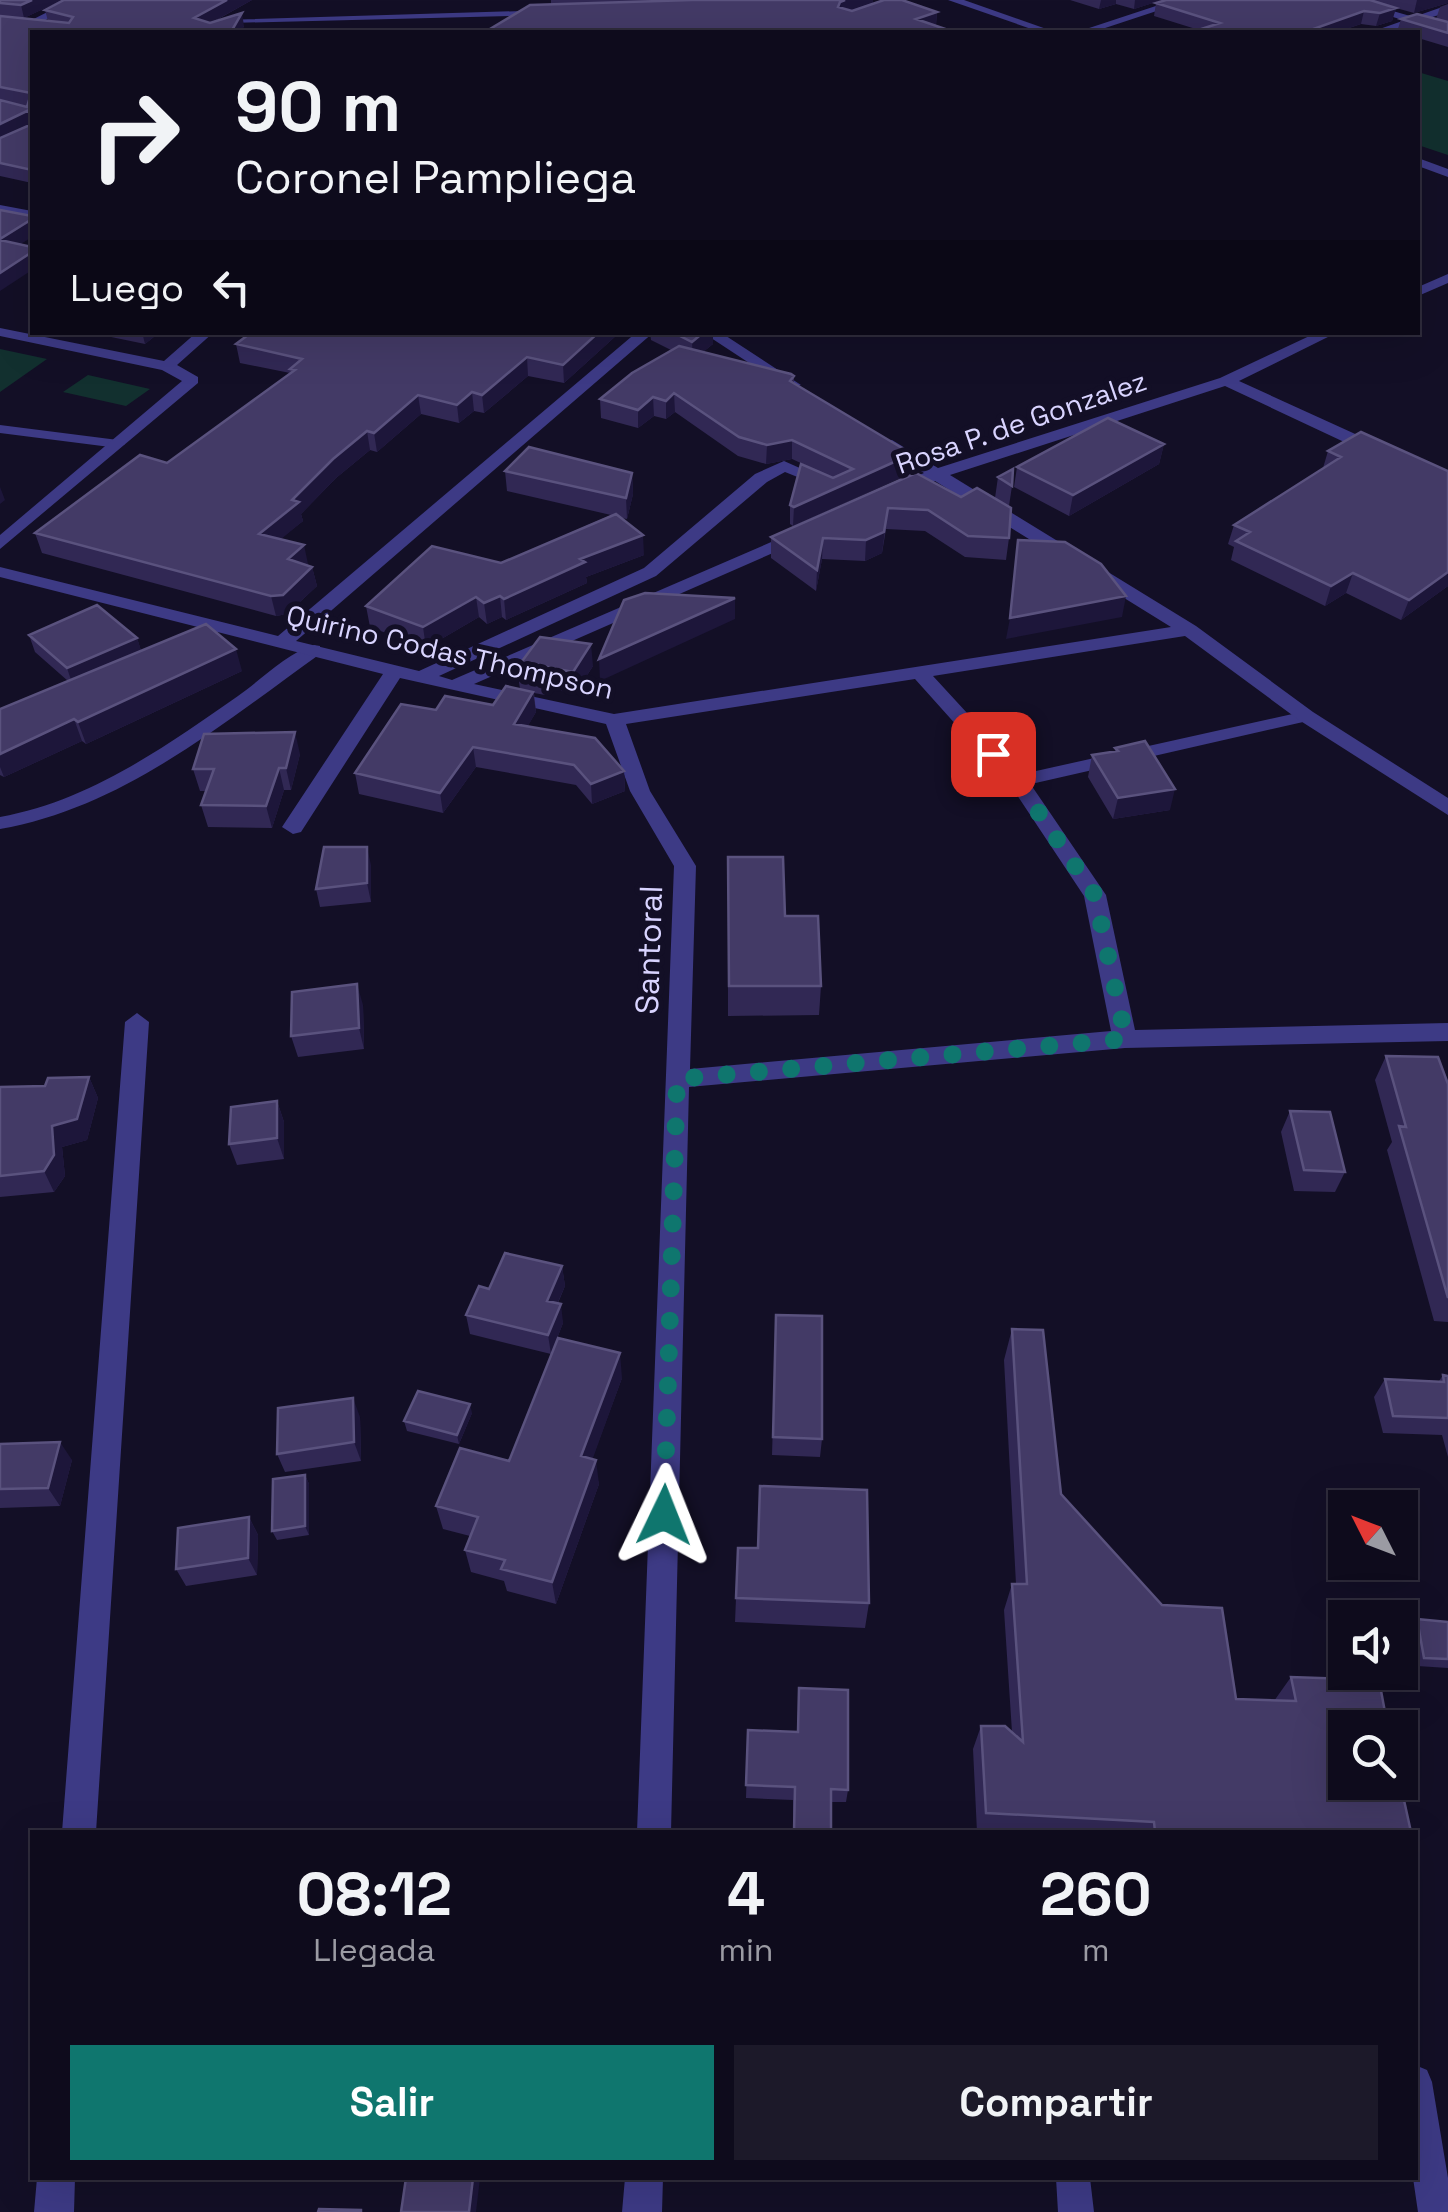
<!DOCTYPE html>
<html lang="es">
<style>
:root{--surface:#0e0b1c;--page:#1c1929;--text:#f1f3f6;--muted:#9b9ba3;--line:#2e2b3b;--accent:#0f766e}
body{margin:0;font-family:"Space Grotesk",sans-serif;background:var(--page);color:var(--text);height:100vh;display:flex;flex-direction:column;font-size:38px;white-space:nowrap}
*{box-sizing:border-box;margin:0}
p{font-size:32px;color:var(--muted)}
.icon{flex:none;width:55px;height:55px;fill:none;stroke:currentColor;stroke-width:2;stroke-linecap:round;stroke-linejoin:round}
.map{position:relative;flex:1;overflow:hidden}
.drawer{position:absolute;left:30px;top:1830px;width:1388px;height:350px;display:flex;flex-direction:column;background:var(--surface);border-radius:0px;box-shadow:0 10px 40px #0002,0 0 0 2px var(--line)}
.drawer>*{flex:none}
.hud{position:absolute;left:30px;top:30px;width:1390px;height:305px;border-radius:0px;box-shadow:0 10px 40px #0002,0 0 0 2px var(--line);background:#0e0b1c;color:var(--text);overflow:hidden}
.needle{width:65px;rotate:312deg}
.fabs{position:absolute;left:1328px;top:1490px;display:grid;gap:20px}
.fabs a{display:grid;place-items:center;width:90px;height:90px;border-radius:0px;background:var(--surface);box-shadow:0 10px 40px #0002,0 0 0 2px var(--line);font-size:50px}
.pin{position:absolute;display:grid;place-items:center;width:85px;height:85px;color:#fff;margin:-42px;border-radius:20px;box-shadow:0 5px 15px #0006}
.me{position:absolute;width:110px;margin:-55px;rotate:2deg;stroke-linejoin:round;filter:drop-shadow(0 0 8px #0008)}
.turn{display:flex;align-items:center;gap:35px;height:210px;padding:0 40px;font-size:45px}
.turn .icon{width:130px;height:130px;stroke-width:2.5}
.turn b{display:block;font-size:70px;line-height:85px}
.then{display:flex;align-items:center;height:95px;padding:0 40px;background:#0003;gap:20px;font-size:38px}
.eta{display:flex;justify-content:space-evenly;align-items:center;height:170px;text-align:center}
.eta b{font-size:60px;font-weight:600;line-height:70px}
.cta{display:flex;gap:20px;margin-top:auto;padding:20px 40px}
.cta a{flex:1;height:115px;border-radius:0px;background:var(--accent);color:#fff;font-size:40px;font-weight:600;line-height:115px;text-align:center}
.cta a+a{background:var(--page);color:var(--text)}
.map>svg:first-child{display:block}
.green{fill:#12302f}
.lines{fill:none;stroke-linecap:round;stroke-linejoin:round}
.service{fill:#3d3a85;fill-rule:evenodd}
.minor{fill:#3d3a85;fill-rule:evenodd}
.tertiary{fill:#3d3a85;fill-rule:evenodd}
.wall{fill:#312854}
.shaded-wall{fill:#1d163a}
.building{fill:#433a66;stroke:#5a527e;stroke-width:2.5}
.route{stroke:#0f766e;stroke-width:18;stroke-dasharray:0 32.4}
.labels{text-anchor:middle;stroke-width:10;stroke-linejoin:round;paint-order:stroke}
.far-street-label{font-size:28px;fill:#d9d4ff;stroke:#130f26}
.street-label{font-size:32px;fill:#d9d4ff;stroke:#130f26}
</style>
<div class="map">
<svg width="1448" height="2212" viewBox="0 0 1448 2212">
<rect width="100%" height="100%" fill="#130f26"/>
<path class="green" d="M1418 72 1448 81V155L1418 145Z
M0 349 47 359 0 392Z
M88 375 150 389 126 406 63 392Z"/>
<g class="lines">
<path class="service" d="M0 425 118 440 125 444 118 448 0 433Z
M314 645 320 646V654C222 724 122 808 0 829V817C89 801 165 747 238 696 261 680 287 653 314 645Z
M1306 711 1315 716 1312 720 1018 787 1009 781 1018 775Z
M1415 2065 1427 2070 1432 2082 1448 2178V2212H1418L1413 2178Z
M1056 2178H1090L1094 2212H1058Z"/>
<path class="minor" d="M71 0H84L30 28 20 26Z
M948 0H964L1055 32H1040Z
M1174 0H1190L1093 32H1077Z
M1448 5V12L1386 32H1371Z
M554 10 550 15 230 23 225 20Z
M1418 158 1448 169V177L1418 166Z
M0 205 32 211V219L0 213Z
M1448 274V283L1418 296V287Z
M0 328 164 361 197 332H214L177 365 198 377V383L0 549V535L182 381 162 370 0 336Z
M637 332H654L296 641 419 671 644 568 755 474 784 461 838 485 830 490 785 472 767 482 656 576 439 676 452 680 799 530 805 531V539L474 684 614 714 1171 627 935 481 905 495H893V487L924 473 878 443 892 440 938 468 1220 378 1318 332H1338L1239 381 1386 448V456H1374L1225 386 950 475 1196 626 1313 712 1448 798V815L1299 720 1185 636 933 676 1025 776 1106 895 1135 1030 1448 1023V1041L1125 1048 689 1087 671 1832H637L674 866 630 791 606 724 400 678 301 832 293 834 282 827 383 674 0 577V567L278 636ZM915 679 1011 786 1084 896 1111 1031 690 1069 696 866 650 791 626 724Z
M702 332H720L801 385 787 388Z
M137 1013 149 1022 96 1832H62L125 1022Z
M37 2178H75L74 2212H34Z
M625 2178H663L662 2212H622Z"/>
<path class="tertiary" d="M1338 0H1355L1448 27V34Z"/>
</g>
<path class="wall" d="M0 0H62L24 18 0 16Z
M64 0H252L213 22 244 26 241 32H32V183L0 176V16L48 21 45 10Z
M551 0H873V3L937 12 936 25 934 26 551 4Z
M1070 0H1162L1134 9 1116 4 1099 9Z
M1166 0H1448V3L1414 13 1396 8 1392 21 1376 26 1361 24 1337 32H1192L1199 30 1154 16 1156 3Z
M1448 4V47L1418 38V32H1397L1401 19H1436L1440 7Z
M87 332H160L145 344Z
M650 332H713V344L703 352 794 376V383L911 473 793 526 790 524V505L816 470 792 459 766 464 738 456 675 412 666 419 654 416 638 428 601 418 600 399 671 350 651 340Z
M618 334 564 383 528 376 484 413 474 411 459 423 421 414 377 452 370 450 336 478 301 514 303 521 280 539 308 564 307 565 312 567 317 586 287 614 276 616 42 553 35 533 167 463 290 373 240 363 236 344Z
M1164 444 1159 464 1069 516 1014 487 1017 467Z
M1328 451 1448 471V586L1401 620 1346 593 1325 606 1231 560 1234 547 1228 544 1234 525 1323 468Z
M505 471 632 473 633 494 627 519 621 518 644 555 586 577 587 583 506 620 502 617 487 624 479 617 426 648 370 627 366 606 501 563 611 515 507 491Z
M916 473 1009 538 1006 560 965 557 925 531 886 529 882 553 865 561 822 559 816 591 771 558V537Z
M998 477 1012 486 1009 506 995 498Z
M29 635 137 638 141 651 242 671 86 744 82 741 4 777 0 775V709L68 681 35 652Z
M593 666 575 694 549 688 545 695 534 693 536 712 527 727 624 771 625 791 592 804 576 785 476 767 443 813 359 794 355 773 436 710 493 705 520 689 517 668Z
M1115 748 1170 810 1113 819 1088 777 1092 755 1115 752Z
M300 754 291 790H284L272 828 208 827 201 805 206 791H200L193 769Z
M728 857 785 916 821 986 819 1015 728 1016Z
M371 865V902L320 907 316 889Z
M363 1005 364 1049 298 1057 291 1036Z
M1386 1056 1448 1084V1322L1434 1321 1387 1150 1392 1142 1375 1080Z
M89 1077 98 1098 87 1140 62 1147 65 1176 54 1192 0 1197V1087L45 1086Z
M277 1101 284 1122V1159L237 1165 229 1144Z
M1290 1111 1345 1172 1335 1192 1294 1191 1281 1132Z
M562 1266 565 1286 558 1303 563 1323 551 1354 470 1334 466 1315 489 1289Z
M776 1315 822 1439 820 1457 772 1455Z
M1012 1329 1061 1494 1236 1699 1274 1701 1291 1677 1411 1832H977L973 1749 981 1726 1012 1732 1004 1610 1012 1584H1016L1004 1360Z
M1443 1375 1448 1376V1457L1442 1435 1383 1433 1374 1397 1385 1379 1439 1381Z
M622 1378 592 1459 599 1484 556 1604 507 1591 504 1581 471 1572 465 1550 470 1536 443 1529 436 1506 509 1461Z
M472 1413 459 1444 407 1431 404 1421Z
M360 1417 361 1461 285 1472 277 1454Z
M0 1444 72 1460 60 1506 0 1508Z
M305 1475 309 1484V1535L277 1540 272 1531Z
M249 1517 258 1535 257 1575 186 1586 176 1569Z
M736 1598 869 1603 865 1628 735 1622Z
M1417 1619 1448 1622V1668L1417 1666 1410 1628Z
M799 1688 848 1790 846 1802H831V1832H793V1800L746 1798 748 1730 797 1732Z"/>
<path class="shaded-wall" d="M32 0H62L24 18 21 5Z
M227 0H252L196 31 194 18Z
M845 0H873V3L840 14 838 7 840 2Z
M1101 0H1116V4L1099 9Z
M1135 0H1162L1134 9Z
M1417 0H1448V3L1414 13Z
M1396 8 1392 21 1376 26 1380 13Z
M1364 11 1361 24 1337 32H1305Z
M937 12 936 25 915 32 916 19Z
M242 13 244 26 241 32H231Z
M29 110 32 123 0 140V124Z
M32 219V237L3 255 0 239Z
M32 252V270L0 291V273Z
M142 332H160L145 344Z
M599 332H617L618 334 564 383 563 365Z
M704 332H713V344L693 360 692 342Z
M527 357 528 376 484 413 482 395Z
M472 392 474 411 459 423 457 405Z
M674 393 675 412 666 419V401Z
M418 395 421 414 377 452 374 433Z
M653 397 654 416 638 428V410Z
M367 431 370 450 336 478 301 514 303 521 263 554 259 534 333 459Z
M792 440V459L766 464 767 445Z
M1164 444 1159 464 1069 516 1073 495Z
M912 454 911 473 793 526 794 507Z
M632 473 633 494 627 519 626 498Z
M0 487 5 500 0 504Z
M888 508 882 553 865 561 866 540Z
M643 535 644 555 586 577 587 583 506 620 504 599 580 559Z
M823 538 822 559 816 591 817 570Z
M304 545 308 564 293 579 288 559Z
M312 567 317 586 287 614 276 616 271 596Z
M1448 572V586L1401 620 1409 600Z
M1353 573 1346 593 1325 606 1331 586Z
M500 596 502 617 487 624 484 603Z
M1126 596 1122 617 1006 639 1010 618Z
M476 597 479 617 426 648 423 627Z
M735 598V619L600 681 599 659Z
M137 638 143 656 73 686 67 668Z
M591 644 593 666 575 694 573 672Z
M236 649 242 671 86 744 78 722Z
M547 667 549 688 545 695 543 674Z
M533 692 536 712 517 745 514 724Z
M74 719 82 741 4 777 0 767V754Z
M295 732 300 754 291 790 286 768Z
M473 747 476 767 443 813 440 793Z
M279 768 284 790 272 828 266 806Z
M624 771 625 791 592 804 591 784Z
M1175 789 1170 810 1113 819 1118 798Z
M367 847 371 865V902L367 883Z
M357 984 363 1005 364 1049 359 1028Z
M89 1077 98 1098 87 1140 62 1147 65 1176 54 1192 44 1171 52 1126Z
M277 1101 284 1122V1159L277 1138Z
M562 1266 565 1286 550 1320 547 1301Z
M561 1304 563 1323 551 1354 548 1335Z
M620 1353 622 1378 585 1480 581 1456Z
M353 1398 360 1417 361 1461 354 1442Z
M470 1404 472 1413 459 1444 457 1435Z
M60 1442 72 1460 60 1506 48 1488Z
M596 1460 599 1484 556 1604 552 1582Z
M305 1475 309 1484V1535L305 1526Z
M249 1517 258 1535 257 1575 248 1558Z
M473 2178H480L476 2212H469Z"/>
<path class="building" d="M0 0H32L21 5 0 3Z
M64 0H227L194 18 210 23 242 13 231 32H32V170L0 163V138L30 125 29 110 0 124V100L27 107 31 93 0 87V16L69 23 73 17 45 10Z
M692 0H845L840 2 838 7 852 11 884 0H902L937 12 916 19 954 32H485L530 5Z
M1166 0H1370L1396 8 1380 13 1364 11 1305 32H1192L1220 23 1156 3Z
M1417 14 1448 22V33L1401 19Z
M0 210 32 216V219L0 239Z
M0 240 32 247V252L0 273Z
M252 332H599L563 365 527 357 482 395 472 392 457 405 418 395 374 433 367 431 333 459 292 500 299 502 259 534 304 545 288 559 312 567 283 595 271 596 35 533 140 455 167 463 295 370 290 369 302 359 236 344Z
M672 332H704L692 342Z
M679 346 791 374 794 376 790 381 912 454 794 507 790 505 801 464 833 478 853 469 792 440 767 445 739 437 674 393 666 401 653 397 638 410 600 399 632 373Z
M1108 418 1164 444 1073 495 1017 467Z
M1361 432 1448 471V572L1409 600 1353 573 1331 586 1236 541 1250 532 1234 525 1341 457 1328 451Z
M529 447 632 473 626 498 505 471Z
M1013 469 1012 486 998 477Z
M916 473 961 497 977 488 1011 508 1009 538 968 536 928 510 888 508 884 532 866 540 823 538 817 570 771 537Z
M616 514 643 535 580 559 585 562 504 599 500 596 484 603 476 597 423 627 366 606 432 546 501 563Z
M1018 540 1065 542 1101 564 1126 596 1010 618Z
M645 593 735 598 599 659 624 600Z
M97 605 137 638 67 668 29 635Z
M206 624 236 649 78 722 74 719 0 754V709Z
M540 637 591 644 573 672 547 667 543 674 517 668Z
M506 686 533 692 514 724 595 738 624 771 591 784 574 765 473 747 440 793 355 773 401 704 436 710 445 696 493 705Z
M295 732 286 768H279L266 806 201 805 214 769H193L204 734Z
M1145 741 1175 789 1118 798 1092 755 1118 751 1115 748Z
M324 847H367V883L316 889Z
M728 857H783L785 916H818L821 986H729Z
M357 984 359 1028 291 1036 292 992Z
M1386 1056 1438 1057 1448 1084V1298L1399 1126 1406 1127Z
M89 1077 77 1119 52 1126 54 1155 44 1171 0 1176V1087L45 1086 48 1078Z
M277 1101V1138L229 1144 231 1107Z
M1290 1111 1330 1112 1345 1172 1304 1170Z
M505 1253 562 1266 547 1301 561 1304 548 1335 466 1315 479 1286 489 1289Z
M776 1315 822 1316V1439L773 1437Z
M1012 1329 1043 1330 1061 1494 1162 1605 1222 1608 1236 1699 1296 1701 1291 1677 1379 1680 1388 1728H1345V1782H1400L1411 1832H1155L1154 1822 986 1813 981 1726H1005L1023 1742 1012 1584H1027Z
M558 1338 620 1353 581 1456 596 1460 552 1582 501 1569 505 1560 465 1550 478 1517 436 1506 460 1448 509 1461Z
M1443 1375 1448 1376V1418L1393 1416 1385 1379 1444 1382Z
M418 1391 470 1404 457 1435 404 1421Z
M353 1398 354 1442 277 1454 278 1408Z
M60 1442 48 1488 0 1489V1444Z
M305 1475V1526L272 1531 273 1479Z
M760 1486 867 1490 869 1603 736 1598 738 1548H758Z
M249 1517 248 1558 176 1569 178 1528Z
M1417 1619 1448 1622V1659L1424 1658Z
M799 1688 848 1690V1790L831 1789V1832H794L795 1787 746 1785 748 1730 798 1732Z
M406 2178H473L469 2212H401Z
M319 2209 361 2210V2212H318Z"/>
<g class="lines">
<path class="route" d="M664 1515 677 1079 1126 1039 1095 895 1018 782 993 754"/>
</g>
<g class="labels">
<g class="far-street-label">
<text transform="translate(1021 422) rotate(-19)" y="10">Rosa P. de Gonzalez</text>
<text transform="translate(450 652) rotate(13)" y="10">Quirino Codas Thompson</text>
</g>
<g class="street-label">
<text transform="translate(649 950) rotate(-88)" y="11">Santoral</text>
</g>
</g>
</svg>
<div class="fabs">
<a><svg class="needle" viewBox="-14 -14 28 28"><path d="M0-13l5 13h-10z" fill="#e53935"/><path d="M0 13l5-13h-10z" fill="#9b9ba3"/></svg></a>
<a><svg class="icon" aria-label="sound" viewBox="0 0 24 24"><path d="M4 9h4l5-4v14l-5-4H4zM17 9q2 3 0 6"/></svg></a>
<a><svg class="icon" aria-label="search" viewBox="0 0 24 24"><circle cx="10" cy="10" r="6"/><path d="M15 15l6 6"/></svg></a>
</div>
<div class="pin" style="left:993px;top:754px;background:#d93025"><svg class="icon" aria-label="arrive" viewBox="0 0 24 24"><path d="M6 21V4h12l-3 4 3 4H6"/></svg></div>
<svg class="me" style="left:664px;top:1515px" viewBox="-20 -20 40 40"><path d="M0-17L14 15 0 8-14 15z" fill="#0f766e" stroke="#fff" stroke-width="4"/></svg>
<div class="hud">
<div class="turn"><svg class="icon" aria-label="right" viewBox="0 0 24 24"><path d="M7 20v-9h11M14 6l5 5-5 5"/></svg><div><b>90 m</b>Coronel Pampliega</div></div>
<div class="then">Luego<svg class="icon" aria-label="left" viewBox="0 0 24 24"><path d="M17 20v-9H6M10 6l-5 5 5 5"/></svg></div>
</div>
<section class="drawer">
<div class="eta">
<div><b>08:12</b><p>Llegada</p></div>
<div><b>4</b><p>min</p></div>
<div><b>260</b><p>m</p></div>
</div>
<div class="cta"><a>Salir</a><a>Compartir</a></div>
</section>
</div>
